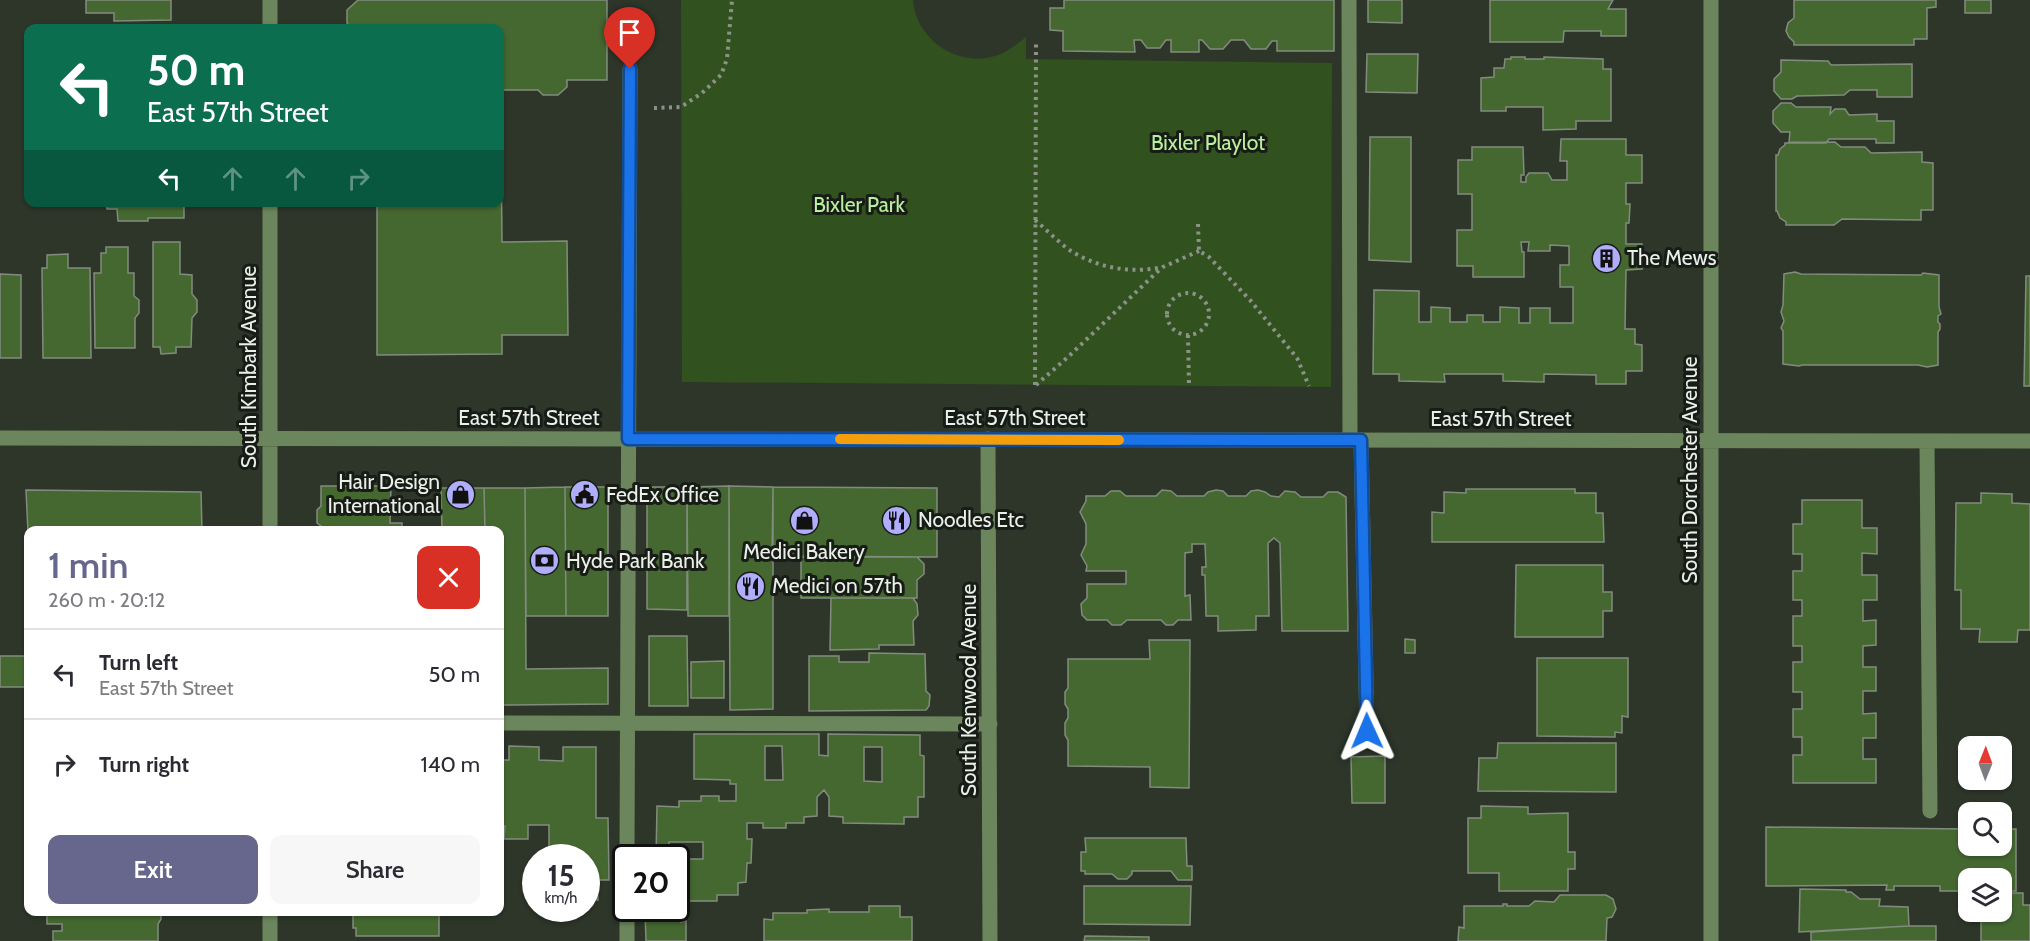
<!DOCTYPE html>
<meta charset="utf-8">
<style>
:root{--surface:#fff;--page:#f7f7f7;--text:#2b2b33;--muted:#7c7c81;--line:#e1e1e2;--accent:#67668d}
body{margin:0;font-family:Cabin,sans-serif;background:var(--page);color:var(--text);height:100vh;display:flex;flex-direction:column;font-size:22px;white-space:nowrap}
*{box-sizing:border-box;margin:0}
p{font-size:20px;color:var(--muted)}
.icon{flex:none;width:33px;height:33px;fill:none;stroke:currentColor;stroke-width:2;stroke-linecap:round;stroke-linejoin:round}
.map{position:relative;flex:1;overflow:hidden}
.sheet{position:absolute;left:24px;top:526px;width:480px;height:390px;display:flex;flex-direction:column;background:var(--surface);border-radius:12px;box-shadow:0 2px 4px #0004}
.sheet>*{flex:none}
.hud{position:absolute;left:24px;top:24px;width:480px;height:183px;border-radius:12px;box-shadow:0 2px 4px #0004;background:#0b6e4f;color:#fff;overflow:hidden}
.needle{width:39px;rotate:1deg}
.fabs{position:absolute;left:1958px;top:736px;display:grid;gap:12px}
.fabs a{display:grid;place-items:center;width:54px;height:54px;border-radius:12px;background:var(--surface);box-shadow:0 2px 4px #0004;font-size:30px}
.speed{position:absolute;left:522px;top:844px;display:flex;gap:12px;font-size:30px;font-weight:700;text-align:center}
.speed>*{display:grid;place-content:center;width:78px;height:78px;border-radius:50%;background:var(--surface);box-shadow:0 2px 4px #0004;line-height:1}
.speed small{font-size:15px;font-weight:400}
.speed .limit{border:3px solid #111;border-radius:9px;background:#fff;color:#111}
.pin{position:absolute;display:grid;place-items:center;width:51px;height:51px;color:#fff;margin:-62px -26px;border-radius:50% 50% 50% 0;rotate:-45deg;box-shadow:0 0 6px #0007}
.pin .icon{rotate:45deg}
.me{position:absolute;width:66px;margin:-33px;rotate:359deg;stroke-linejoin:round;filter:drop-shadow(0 0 4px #0008)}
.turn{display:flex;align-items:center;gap:21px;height:126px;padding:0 24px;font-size:27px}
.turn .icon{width:78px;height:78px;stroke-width:2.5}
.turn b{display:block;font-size:42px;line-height:51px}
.lanes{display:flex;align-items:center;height:57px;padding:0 24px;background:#0003;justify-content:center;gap:30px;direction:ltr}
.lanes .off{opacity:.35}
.round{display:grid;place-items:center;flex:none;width:63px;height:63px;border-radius:12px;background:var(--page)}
.headline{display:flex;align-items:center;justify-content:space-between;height:102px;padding:0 24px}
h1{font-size:36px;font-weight:600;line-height:45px;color:var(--accent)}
.button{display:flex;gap:12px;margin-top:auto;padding:12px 24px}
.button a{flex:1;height:69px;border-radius:12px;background:var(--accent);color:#fff;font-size:24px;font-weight:600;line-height:69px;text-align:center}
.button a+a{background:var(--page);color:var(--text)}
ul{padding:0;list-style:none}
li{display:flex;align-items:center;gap:18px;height:90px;padding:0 24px;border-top:2px solid var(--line)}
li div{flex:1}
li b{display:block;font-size:22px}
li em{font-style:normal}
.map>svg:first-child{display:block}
.green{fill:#31511e}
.building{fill:#456831;stroke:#828c7e;stroke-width:1.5;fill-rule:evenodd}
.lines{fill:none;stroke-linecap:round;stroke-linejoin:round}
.path{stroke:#8c9289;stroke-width:4;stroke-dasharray:3 4.5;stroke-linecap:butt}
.minor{stroke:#6b865d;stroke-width:15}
.route-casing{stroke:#114b97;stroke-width:15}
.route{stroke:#1a73e8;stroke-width:10}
.slow{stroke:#f59e0b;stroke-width:10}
.labels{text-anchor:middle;stroke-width:6;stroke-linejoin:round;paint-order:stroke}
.park-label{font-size:21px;fill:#b9ef9d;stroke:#181c17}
.poi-label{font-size:21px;fill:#eaefe8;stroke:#181c17;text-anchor:start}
.street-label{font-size:21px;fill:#eaefe8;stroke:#181c17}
</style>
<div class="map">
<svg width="2030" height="941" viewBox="0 0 2030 941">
<rect width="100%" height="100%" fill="#2e362a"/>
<path class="green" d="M681 0H913C916 41 960 69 998 55 1009 51 1017 44 1026 37V59L1332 63 1331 387 682 382Z"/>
<path class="building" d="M86 0H171V20L114 21V13H86Z
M358 0H607V80H567V87L558 95H543L538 90H500V28H351L347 23V10Z
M1064 0H1334V51H1277V41H1272L1266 49H1251L1244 40H1231L1223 49H1210L1202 40H1199V52H1171V40H1166L1160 48H1147L1141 40H1134L1135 52 1063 51V31L1050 30V8H1064Z
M1368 0H1402V23L1368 22Z
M1490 0H1613L1608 9H1626V36H1601V31H1564L1563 42H1490Z
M1794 0H1936V7L1927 8V39H1914V45H1794V42L1789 37 1786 31 1788 23 1794 18Z
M1965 0H1991V13H1965Z
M107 26 170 27V28H107Z
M1367 54H1418L1417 93 1366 92Z
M1511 57H1525V59H1544V57L1603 59V69H1611V121H1576V129L1543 130V107H1506V111H1481V78L1494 77V68H1504L1505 59H1511Z
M1781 60 1828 61 1831 65 1912 64V97H1877V90H1850L1844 95 1797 96 1792 99H1781L1774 91V79L1781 72Z
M1781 103H1791L1796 107H1831L1830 114 1835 109H1845L1849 115 1877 114V121H1894V143H1876V139H1829L1826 143 1789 142 1790 132H1781L1773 123V111Z
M1370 137H1411V262L1369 260Z
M1561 139H1626V155H1642V183H1626V204H1630L1629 223H1626V244H1642V269L1626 270 1625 329H1635V344L1642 345V371H1626V384H1596V375L1544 374V382L1503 381V374H1444L1445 382 1399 381V374H1373L1374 290 1419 291V322H1431V307L1450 308V322H1467V315H1483V322H1500V307L1519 308V323H1530V308H1550V323H1573V287H1560V265H1569V246L1550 245V251H1528L1529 242H1521L1522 252H1524V277H1473V266H1457V230H1472V194H1458V160H1472V147H1523L1524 175H1521V182H1526V177L1529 173H1548L1552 180H1567V161H1560Z
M500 142H501L502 242 567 241 568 335H502V354L377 355V204H371V202H500Z
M1835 142 1841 147H1865L1871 153 1922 152V162L1933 163V210H1921V220L1842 219 1834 225H1786V222L1780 218 1777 211H1776V155H1778L1780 149 1785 145V143Z
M90 202H184V218H148V221H118L117 209H107V206H90Z
M153 242H180V274L192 275V294L197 300V312L192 318 191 347H176V353L161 354 160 347H153Z
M106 247H128V273H134V296L139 300V313L135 318V348H95L94 273H101V253H106Z
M68 254V268H90L91 358H43L42 268H47V255Z
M1795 272 1801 274 1921 275 1923 273 1939 275V307L1941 314 1938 316V322L1940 324V329L1938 332V365L1927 367 1918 365H1802L1799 366 1783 364V331L1781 328 1784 321 1781 312 1783 305 1784 274Z
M0 274 21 275V358H0Z
M2026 276H2030V386H2024Z
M321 486H391L390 523H402V531H319L321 526 317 523V510L321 506Z
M729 486 773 487V709L730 710Z
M729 486V616H688L687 487Z
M565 487 566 616H526L525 488Z
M565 487H608V616H566Z
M647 487H687V610L647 609Z
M773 487 937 488V557L772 556Z
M441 488H484L485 531H442Z
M484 488H525L526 669 608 668V704L500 705V531H485Z
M1466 489H1575V493H1596V513H1603L1604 542H1432V512L1444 513V492L1466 493Z
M26 490 201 492 202 531 28 532Z
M1162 490 1171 491 1177 496H1204L1208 492 1216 490 1223 491 1228 496H1246L1251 491 1258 490 1265 492 1271 496 1279 497 1285 491 1295 492 1301 497H1323L1328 492H1338L1346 497 1348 631H1282L1280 543 1274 538 1268 543 1269 616H1256V630L1218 631V616H1206L1205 575H1202V567H1206L1205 544H1192V552L1185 553V596L1190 595 1191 620H1178L1173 625H1166L1161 620H1127L1121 625H1112L1107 620H1087L1082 615 1081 604 1087 598V584H1126V571H1086L1087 566 1081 555 1086 544V524L1080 512 1086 501V496H1105L1111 491H1120L1126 496H1156Z
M1981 493 2012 494V503L2030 504V630H2018L2017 642H1979L1980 629H1961V590H1955L1956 503H1981Z
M1802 500H1862V528H1877V554L1862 553V575H1877V600H1863V621L1876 620V645L1863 646V667H1876V691H1863V714L1876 713V738H1863V759H1876V783H1793V755H1802V737H1793V709H1802V692H1793V662H1802V646H1793V616H1802V600H1793V571H1802V554H1793V524H1802Z
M801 557H917L924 564V574L917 580V598H801Z
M1516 565H1603V592H1612V611H1603V637H1515Z
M831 598H913L917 604 918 615 913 621 914 645H879V649L830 650Z
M649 636H687L688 706H649Z
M1405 639 1415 640V653H1405Z
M1149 640H1190L1189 788 1150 787V767L1068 766V740L1065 735V723L1068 718V709L1065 704V692L1068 688V659H1150Z
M869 653 925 654 926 691 930 695 929 706 926 710 809 711V656H839V662H869Z
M0 656H28V687H0Z
M1537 658H1628V717L1622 716V733L1615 732V737L1537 736Z
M724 661V698H691V662Z
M694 734H819V755L828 756V734L920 735V755L924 756V797H918V817H904V824L843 823V817L829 816V797L824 790 817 797V816L804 817V823H786V828H763V823H747V839H752L751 863H747L746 882 738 883V895H717V901H679V895H676V859H703V842H669V858H656L657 806 679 807V801H701V796H719V801H736V784H730V780L694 779ZM765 746H782L783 780H765ZM864 747H882V782L864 781Z
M1498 743H1616V792L1478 791 1479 758H1497Z
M509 746 539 747V760L563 761V747H596V818H608L609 880H597L598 900H586V858H549V825H528V839H504L505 826H500V760H509Z
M1385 756V803H1352L1351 757Z
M1481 806 1528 807V814L1568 813V852H1575V869H1568V891H1499V873H1468V818H1481Z
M1766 827 1968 829V846H2001V829H2016V891H2001V879H1968V891H1940V886H1894V890H1886L1887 885 1766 886Z
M1085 838H1186L1187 866H1192V880H1178L1171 871H1132V874L1127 879H1118L1112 874H1085V871H1081V852H1086Z
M1084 886H1191L1190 925 1084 924Z
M1800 889 1846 890V892H1851L1860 899H1880L1879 906 1908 907 1909 926 1799 932Z
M2001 893H2023V905H2030V941H1981V912H2001Z
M1560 895H1606L1613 899 1616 909 1612 917 1607 918 1606 941H1458L1459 927 1464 928V906H1503V904H1507V906H1529L1535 901 1554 902Z
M869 906H900V917H912V941H764V919L773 920V913H807V910L829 909V912H869Z
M645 911 682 912 681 922 686 921V941H646Z
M47 912H161V919L158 924V941H53V931H62V924H47Z
M353 912H439V936H356V928H353Z
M1909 926H1936V941H1811V932Z
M1085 936 1149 937V941H1084Z"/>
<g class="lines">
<path class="path" d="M654 108 681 107 702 93 721 75 727 59 732 0
M1035 220C1047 230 1058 242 1071 251 1098 268 1132 274 1162 267
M1198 224 1199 251 1209 257 1250 300 1297 358 1309 386
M1167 314a21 21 0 1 1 42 0a21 21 0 1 1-42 0Z
M1188 335 1189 385
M1035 385 1036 42
M1036 385 1068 357 1156 273 1163 267 1199 251"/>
<path class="minor" d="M270 0V28
M1349 0 1350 440
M1711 0V941
M0 438 2030 441
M988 439 990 941
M1361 440 1367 731
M1927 441 1930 811
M270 531V202
M500 723 990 724
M627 858 630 69
M627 909V941
M270 912V941"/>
</g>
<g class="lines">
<defs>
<path id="route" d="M630 69 628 439 1361 440 1367 731"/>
</defs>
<use href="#route" class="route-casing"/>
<use href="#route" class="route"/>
<path class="slow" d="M840 439 1119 440"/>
</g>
<defs>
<symbol id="building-disc" viewBox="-11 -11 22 22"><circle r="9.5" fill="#b0aefa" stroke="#181c17"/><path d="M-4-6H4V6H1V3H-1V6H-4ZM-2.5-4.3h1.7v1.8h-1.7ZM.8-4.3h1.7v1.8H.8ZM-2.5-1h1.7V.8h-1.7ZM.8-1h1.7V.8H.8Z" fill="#111"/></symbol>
<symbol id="shop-disc" viewBox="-11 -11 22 22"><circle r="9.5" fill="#b0aefa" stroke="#181c17"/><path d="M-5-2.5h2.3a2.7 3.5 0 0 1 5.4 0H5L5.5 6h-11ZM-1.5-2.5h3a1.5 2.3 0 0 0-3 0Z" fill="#111"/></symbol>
<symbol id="civic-disc" viewBox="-11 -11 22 22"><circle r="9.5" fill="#b0aefa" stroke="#181c17"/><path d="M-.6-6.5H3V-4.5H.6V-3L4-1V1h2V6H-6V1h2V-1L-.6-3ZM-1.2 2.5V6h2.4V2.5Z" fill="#111"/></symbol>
<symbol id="restaurant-disc" viewBox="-11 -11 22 22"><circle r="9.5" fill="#b0aefa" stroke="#181c17"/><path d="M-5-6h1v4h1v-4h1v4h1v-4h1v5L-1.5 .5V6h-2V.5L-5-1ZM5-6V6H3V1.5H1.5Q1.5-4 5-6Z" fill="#111"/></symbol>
<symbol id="bank-disc" viewBox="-11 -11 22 22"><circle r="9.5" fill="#b0aefa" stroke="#181c17"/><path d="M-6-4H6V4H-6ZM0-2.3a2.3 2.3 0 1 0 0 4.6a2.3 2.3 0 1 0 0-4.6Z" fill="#111"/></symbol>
</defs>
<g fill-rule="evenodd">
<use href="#building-disc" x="1590" y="242" width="33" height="33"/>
<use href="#shop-disc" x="444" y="478" width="33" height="33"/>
<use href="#civic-disc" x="568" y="478" width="33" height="33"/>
<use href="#restaurant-disc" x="880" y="504" width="33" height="33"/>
<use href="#shop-disc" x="788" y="504" width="33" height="33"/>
<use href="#bank-disc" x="528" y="544" width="33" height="33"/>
<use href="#restaurant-disc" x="734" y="570" width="33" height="33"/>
</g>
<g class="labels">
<g class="park-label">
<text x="1208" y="150">Bixler Playlot</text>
<text x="859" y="212">Bixler Park</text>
</g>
<g class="poi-label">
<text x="1627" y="265">The Mews</text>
<text x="440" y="489" text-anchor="end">Hair Design<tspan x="440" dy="24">International</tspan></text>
<text x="606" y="502">FedEx Office</text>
<text x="918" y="527">Noodles Etc</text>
<text x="804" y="559" text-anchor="middle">Medici Bakery</text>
<text x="566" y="568">Hyde Park Bank</text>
<text x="772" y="593">Medici on 57th</text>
</g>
<g class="street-label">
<text transform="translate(249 367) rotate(-90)" y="7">South Kimbark Avenue</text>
<text x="529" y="425">East 57th Street</text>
<text x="1015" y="425">East 57th Street</text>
<text x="1501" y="426">East 57th Street</text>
<text transform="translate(1690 470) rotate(-90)" y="7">South Dorchester Avenue</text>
<text transform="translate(969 690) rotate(-90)" y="7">South Kenwood Avenue</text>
</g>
</g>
</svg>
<div class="fabs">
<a><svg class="needle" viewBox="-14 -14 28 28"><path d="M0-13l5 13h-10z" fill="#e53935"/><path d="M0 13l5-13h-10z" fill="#7c7c81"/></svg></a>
<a><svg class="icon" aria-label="search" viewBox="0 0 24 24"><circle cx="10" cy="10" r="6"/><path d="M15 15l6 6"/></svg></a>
<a><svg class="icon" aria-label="layers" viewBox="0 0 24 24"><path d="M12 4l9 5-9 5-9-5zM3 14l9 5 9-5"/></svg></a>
</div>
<div class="speed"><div>15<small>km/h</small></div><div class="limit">20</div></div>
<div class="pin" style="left:630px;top:69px;background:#d93025"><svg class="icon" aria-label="arrive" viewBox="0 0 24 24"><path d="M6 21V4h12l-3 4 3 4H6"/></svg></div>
<svg class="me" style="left:1367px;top:731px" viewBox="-20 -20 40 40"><path d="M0-17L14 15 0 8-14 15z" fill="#1a73e8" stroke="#fff" stroke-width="4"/></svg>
<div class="hud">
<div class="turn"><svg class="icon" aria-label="left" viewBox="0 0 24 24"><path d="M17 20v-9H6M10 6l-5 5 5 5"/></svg><div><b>50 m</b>East 57th Street</div></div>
<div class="lanes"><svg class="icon" aria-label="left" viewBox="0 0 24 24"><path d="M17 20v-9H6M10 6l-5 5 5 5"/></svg><svg class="icon off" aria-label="ahead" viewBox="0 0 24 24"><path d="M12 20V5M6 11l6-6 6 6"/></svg><svg class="icon off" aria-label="ahead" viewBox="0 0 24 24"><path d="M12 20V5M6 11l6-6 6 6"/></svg><svg class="icon off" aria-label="right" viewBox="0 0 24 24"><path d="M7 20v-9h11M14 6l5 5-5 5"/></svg></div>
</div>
<section class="sheet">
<div class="headline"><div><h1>1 min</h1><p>260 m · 20:12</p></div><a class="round" style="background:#d93025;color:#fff"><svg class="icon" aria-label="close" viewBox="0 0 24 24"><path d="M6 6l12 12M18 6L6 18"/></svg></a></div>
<ul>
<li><svg class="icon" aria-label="left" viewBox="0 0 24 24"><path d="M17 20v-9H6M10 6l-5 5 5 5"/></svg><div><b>Turn left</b><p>East 57th Street</p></div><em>50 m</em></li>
<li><svg class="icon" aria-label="right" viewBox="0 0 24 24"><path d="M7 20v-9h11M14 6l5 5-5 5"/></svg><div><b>Turn right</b></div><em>140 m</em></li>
</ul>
<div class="button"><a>Exit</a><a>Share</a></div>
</section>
</div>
